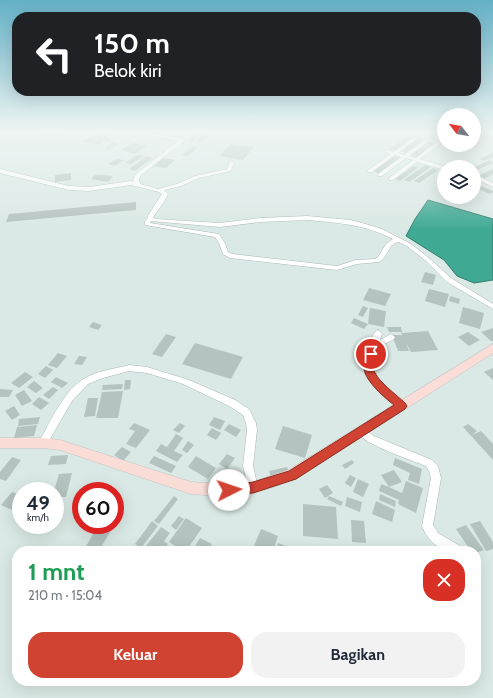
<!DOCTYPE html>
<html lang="id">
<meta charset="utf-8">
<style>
:root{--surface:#fff;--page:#f2f2f3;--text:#1f2937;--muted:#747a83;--accent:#d04333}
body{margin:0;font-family:Cabin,sans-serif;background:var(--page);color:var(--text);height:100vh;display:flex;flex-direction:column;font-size:15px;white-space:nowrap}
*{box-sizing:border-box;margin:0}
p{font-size:13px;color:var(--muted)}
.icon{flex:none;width:22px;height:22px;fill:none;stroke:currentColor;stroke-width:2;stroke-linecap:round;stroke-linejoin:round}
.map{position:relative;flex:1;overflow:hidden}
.details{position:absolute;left:12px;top:546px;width:469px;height:140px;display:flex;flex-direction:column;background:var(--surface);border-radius:16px;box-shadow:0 4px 16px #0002}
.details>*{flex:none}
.guide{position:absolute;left:12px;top:12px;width:469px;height:84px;border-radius:16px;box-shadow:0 4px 16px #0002;background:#202124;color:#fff;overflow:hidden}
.needle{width:26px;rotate:301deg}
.tools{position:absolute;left:437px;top:108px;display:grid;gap:8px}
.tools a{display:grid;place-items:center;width:44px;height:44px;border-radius:50%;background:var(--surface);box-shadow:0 4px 16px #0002;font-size:20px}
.speed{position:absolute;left:12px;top:482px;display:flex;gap:8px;font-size:20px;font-weight:700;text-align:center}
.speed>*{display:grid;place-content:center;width:52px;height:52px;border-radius:50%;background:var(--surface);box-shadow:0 4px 16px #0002;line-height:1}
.speed small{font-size:10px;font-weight:400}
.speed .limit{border:6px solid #d22;background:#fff;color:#111}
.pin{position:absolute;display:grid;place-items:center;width:34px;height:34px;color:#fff;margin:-17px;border:2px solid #fff;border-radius:50%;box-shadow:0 1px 4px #0007}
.me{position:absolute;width:44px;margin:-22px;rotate:86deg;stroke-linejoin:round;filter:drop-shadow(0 0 3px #0008)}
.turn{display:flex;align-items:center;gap:14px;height:84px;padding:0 16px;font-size:18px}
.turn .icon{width:52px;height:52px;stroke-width:2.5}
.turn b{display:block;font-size:28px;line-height:34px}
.round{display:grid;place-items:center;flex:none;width:42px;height:42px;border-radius:16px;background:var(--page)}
.summary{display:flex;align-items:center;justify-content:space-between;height:68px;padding:0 16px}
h1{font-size:24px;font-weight:700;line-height:30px;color:#1e9e55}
.action{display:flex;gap:8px;margin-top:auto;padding:8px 16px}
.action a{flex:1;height:46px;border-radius:16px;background:var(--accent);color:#fff;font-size:16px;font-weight:700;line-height:46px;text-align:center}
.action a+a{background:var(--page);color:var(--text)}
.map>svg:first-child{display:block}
.water{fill:#3fa994;stroke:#327e6f}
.building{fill:#b4c3bf}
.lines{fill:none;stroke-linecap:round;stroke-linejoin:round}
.minor-casing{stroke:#aab8b4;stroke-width:1}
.major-casing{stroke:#c2c3c3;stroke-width:1}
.minor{fill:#fff;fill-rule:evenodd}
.major{fill:#faddd7;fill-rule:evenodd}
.route{fill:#d04333;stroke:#872c21}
</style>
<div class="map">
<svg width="493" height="698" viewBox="0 0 493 698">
<rect width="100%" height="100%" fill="#dae9e5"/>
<path class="water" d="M428 200 493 219V280L474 283 457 276 444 260 406 236 415 219Z"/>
<path class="building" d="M45 132H63L54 137 41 134Z
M198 132H203L199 136H201L206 132H213L202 142 196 141 200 137H197L193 141 188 140Z
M100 134 109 135 107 138 112 139 108 142 104 141 100 145 82 142 90 137H94Z
M408 136 415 138 397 151 389 149Z
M419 138 425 140 407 153 401 151Z
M429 141 436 143 417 157 410 155Z
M113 142 119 143 110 150 104 149Z
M133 143 147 146 135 154 121 150Z
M231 144 254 147 243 160 219 156Z
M193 146 198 147 188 156 182 155Z
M493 153V157L484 161 479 159Z
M138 154 144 156 131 164 125 163Z
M147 156 153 158 135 171 129 169Z
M394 156 400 158 380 174 373 171Z
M163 158 175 160 166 168 154 166Z
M117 159 124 160 115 166 108 164Z
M490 160 493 163 474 171V167Z
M425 165 431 167 409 182 404 180Z
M414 166 419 167 400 181 395 179Z
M433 168 438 170 419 183 414 181Z
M493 169V174L484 179 478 176Z
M71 173V180L55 182V175Z
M95 175H101L113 176 108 182 91 179Z
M476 184 493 191V192L490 194 474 187Z
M136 202V210L6 222 9 214Z
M425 272 436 275 433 285 421 282Z
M369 288 391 294 385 306 363 300Z
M429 289 449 294 445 307 425 301Z
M450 296 460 299 459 304 449 301Z
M363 306 368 308 363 317 358 315Z
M463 307 484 313 480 329 459 323Z
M370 308 386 311 384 327 368 324Z
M354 318 368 324 364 329 351 323Z
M93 322 102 325 98 330 89 327Z
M387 327H401L402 333 428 331 438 350 411 352 406 343 409 351H398L392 335H402L401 332H389Z
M493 328V341H491L481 332Z
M468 332 480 340 469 346 458 337Z
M166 334 176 337 162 357 152 354Z
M195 343 243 357 231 379 182 364Z
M58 353 67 356 57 368 48 365Z
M79 356 87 357 82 365 74 364Z
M46 366 53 370 45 378 38 374Z
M493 368V380L484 372Z
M25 372 33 377 19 388 11 383Z
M56 377 68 383 62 388 51 382Z
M125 380H131L130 389 124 390Z
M34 381 43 388 36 393 27 387Z
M123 384 122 389 102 390 103 385Z
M53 387 58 390 49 399 43 395Z
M0 389 13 390 9 397H0Z
M24 390 32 401 22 406 15 395Z
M123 391 118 418H96L102 392Z
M39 397 49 403 41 410 32 404Z
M88 398H98L95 416 84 417Z
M14 406 20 415 12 420 5 411Z
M40 417 38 424 18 426 19 419Z
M214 417 225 421 220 430 209 425Z
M134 423 150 430 136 448 126 444 135 431 129 429Z
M180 423 185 426 179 433 173 430Z
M229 424 241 430 236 437 224 430Z
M468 424 477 431 472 435 481 431 493 444V460L463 427Z
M37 425 34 436 14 438 17 427Z
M283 426 312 435 305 458 275 449Z
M212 428 221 433 216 440 207 435Z
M176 434 183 438 174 451 183 455 177 462 156 451 161 444 167 447Z
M188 441 194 445 187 453 182 450Z
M122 447 131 452 123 461 114 455Z
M227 454 235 458 227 469 219 464Z
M68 455 66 464 48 465 51 456Z
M154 456 176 466 171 473 149 463Z
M196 456 216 468 208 479 188 467Z
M12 457 21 460 6 481 0 479V472Z
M395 458 422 469 419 484 408 480 410 473 393 465Z
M352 460 354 463 345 469 342 465Z
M287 467 289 473 271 477 269 471Z
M394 470 402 482 389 487 402 493 406 481 423 488 416 513 398 504 399 500 379 491 381 484 389 487 381 475Z
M72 473 66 497H55L54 491 59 474Z
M350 475 356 478 351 487 345 483Z
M358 479 369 484 363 497 353 492Z
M327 485 333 493 325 498 319 489Z
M12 492 21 495V514L1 505Z
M380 494 396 501 395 507 379 500Z
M174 496 178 499 159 524 154 521Z
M329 496 343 502 341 506 327 499Z
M347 497 362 502 360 512 345 506Z
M376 501 395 510 392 522 372 514Z
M303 504 336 507 338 539 303 536Z
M115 509 124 513 119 522 115 520Z
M179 516 184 519 176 530 171 526Z
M186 518 202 528 186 551H183L169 542Z
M351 520 364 521 366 543 352 542Z
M152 521 158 526 141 548 135 544Z
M480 521 493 542V549L486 551 470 524Z
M98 525H114L99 551 84 550Z
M466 525 484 550 476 553V551H471L456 529Z
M161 527 170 533 164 541 168 544 163 551H142Z
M261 529 278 536 273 551H252Z
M200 538 212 544 208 551H192Z
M278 543 289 547 288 551H276Z
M383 549H405V551H383Z"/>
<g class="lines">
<defs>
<path id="minor" d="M0 132H16L14 133 0 134Z
M119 132 133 134 150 133 184 139V141L140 176 139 180 140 184 158 189 177 184 195 176 227 169 230 161 234 162 231 171 199 178 181 186 164 190 168 194 164 202 153 217 155 219 220 223 261 218 307 216 351 220 369 225 382 229 411 244 430 259 451 278 493 304V309L447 282 426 261 407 246 399 242 395 243 391 246 384 258 379 262 357 264 337 270 230 258 223 254 219 243 215 237 145 225V221L148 218 147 217 162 194 159 192 131 185 89 191 69 190 0 173V169L69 186 89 187 131 181 134 182 133 180 136 174 178 141 150 135 133 136ZM307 220C340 223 363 224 393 239L386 244 378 257 375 259 356 260 337 266 232 254 228 252 225 243 219 234 150 223 151 221 220 227 261 222Z
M414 137 418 138 398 153 404 155 424 140H428V142L409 156 416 158 435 143H439V145L420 159 446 167H444V170L417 162 393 180H389V178L413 160 406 158 382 176H378V174L401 157 395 155 372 172H368V170L391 154 385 152V150L394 152Z
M474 174 493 183V187L474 178Z
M378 330 382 333 380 340 391 334 395 337 394 339 377 348C368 379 384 385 405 403L406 406 405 409 402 410 399 409C376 389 358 380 369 346 371 341 373 332 378 330Z
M129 365 147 367 189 380 235 400 249 409 256 423 257 430 253 466 258 488 257 491 253 493 249 491 243 466 247 430 246 423 243 415 229 406 183 384 147 373 129 371 103 378 88 384 72 401 46 446 43 447 40 446 38 443 40 440C51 421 63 392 82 380 95 371 114 369 129 365Z
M362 428 374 436 432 460 438 466 441 478 433 525 438 533 462 547 464 551C459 551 452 552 447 551 435 547 426 537 422 526L431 478 429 471 426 466C411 460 363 444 357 432L359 429Z"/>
<path id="major" d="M493 344V353L296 479 253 494 218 496 191 494 60 450 43 448H0V438H43L60 440 191 482 218 484 253 482 288 470Z"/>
</defs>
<use href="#minor" class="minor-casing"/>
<use href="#major" class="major-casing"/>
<use href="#minor" class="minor"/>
<use href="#major" class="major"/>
</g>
<linearGradient id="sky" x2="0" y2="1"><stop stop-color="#64b0c6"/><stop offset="0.57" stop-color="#eef5f3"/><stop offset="1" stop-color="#eef5f3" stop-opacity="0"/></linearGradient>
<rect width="493" height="230" fill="url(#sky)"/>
<path class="route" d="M371 350 375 354C375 359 373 365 374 370 376 380 398 396 405 403L407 406 405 409 296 479 253 493 229 495 225 494 224 490 225 486 253 482 289 471 394 405C385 398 366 382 364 369 364 365 366 359 366 354Z"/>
</svg>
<div class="tools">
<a><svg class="needle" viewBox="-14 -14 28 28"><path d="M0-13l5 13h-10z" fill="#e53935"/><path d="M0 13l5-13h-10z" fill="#747a83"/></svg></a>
<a><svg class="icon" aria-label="layers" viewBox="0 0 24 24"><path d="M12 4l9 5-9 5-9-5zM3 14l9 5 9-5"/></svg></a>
</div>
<div class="speed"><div>49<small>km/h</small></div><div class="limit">60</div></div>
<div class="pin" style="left:371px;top:354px;background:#d93025"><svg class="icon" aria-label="arrive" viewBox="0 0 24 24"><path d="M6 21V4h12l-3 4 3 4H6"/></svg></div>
<svg class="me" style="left:229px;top:490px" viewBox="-20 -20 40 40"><circle r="19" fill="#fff"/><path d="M0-13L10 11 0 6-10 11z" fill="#d04333"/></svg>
<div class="guide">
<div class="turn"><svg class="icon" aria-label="left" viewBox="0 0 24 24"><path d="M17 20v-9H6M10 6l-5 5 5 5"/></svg><div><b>150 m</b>Belok kiri</div></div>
</div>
<section class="details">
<div class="summary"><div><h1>1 mnt</h1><p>210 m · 15:04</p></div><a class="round" style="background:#d93025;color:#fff"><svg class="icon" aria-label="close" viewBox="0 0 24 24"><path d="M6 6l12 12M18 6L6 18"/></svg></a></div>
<div class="action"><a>Keluar</a><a>Bagikan</a></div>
</section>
</div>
